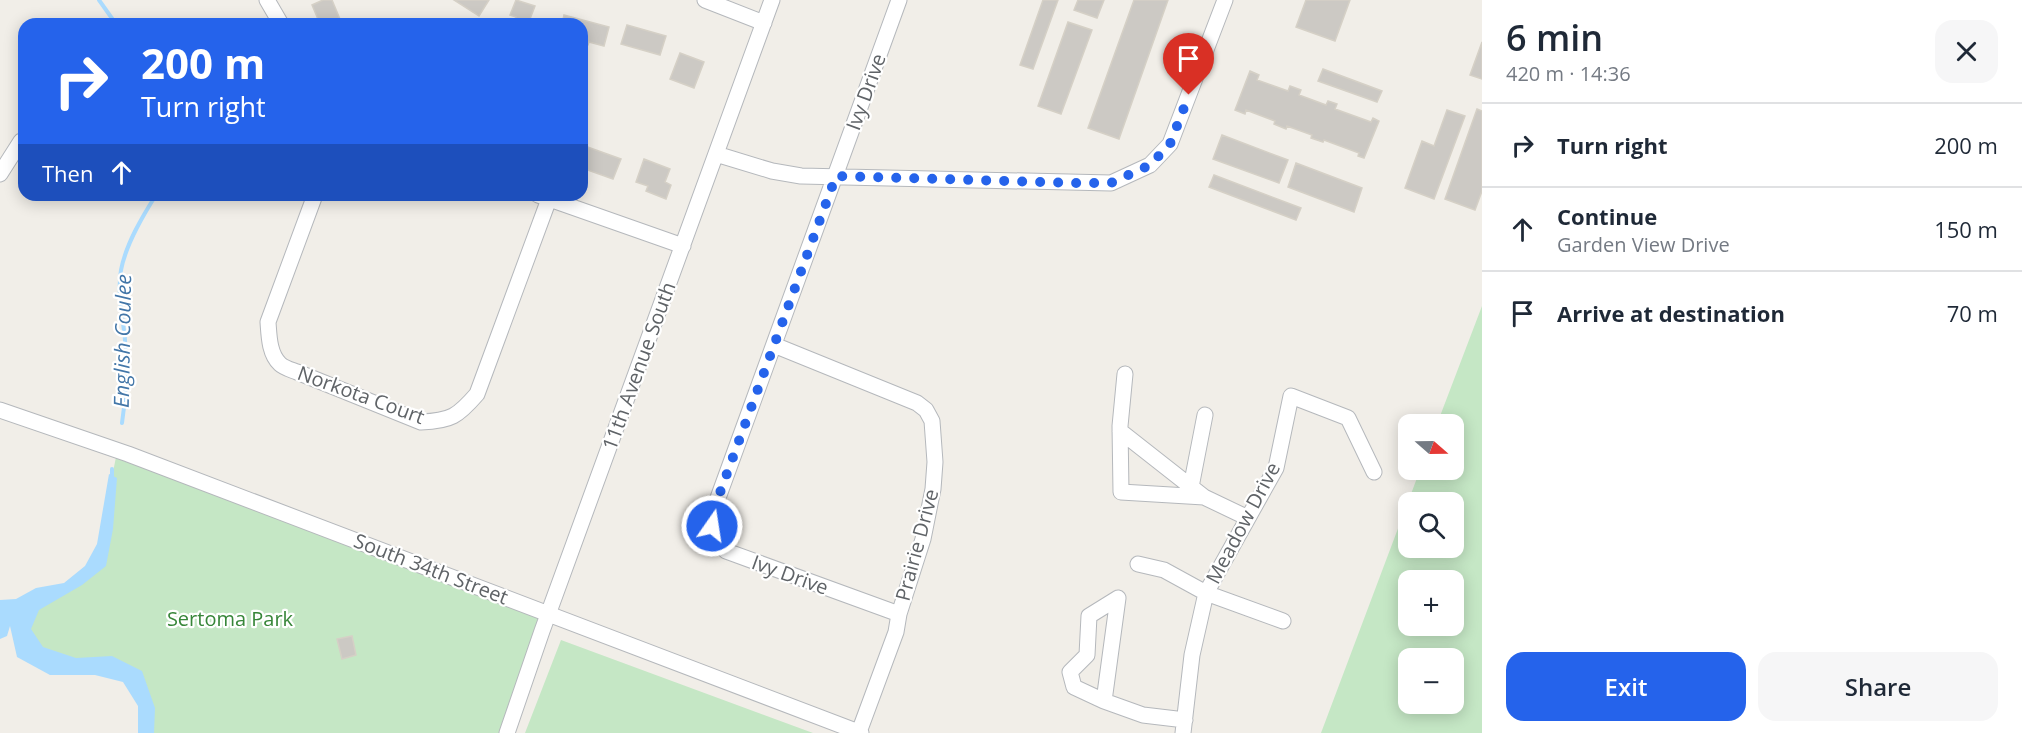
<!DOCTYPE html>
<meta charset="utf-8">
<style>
:root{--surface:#fff;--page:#f6f6f7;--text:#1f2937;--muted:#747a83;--line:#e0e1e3;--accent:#2563eb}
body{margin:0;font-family:"Open Sans",sans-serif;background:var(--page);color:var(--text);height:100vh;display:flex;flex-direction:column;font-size:22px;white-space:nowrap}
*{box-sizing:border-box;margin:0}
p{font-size:20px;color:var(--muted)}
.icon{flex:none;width:33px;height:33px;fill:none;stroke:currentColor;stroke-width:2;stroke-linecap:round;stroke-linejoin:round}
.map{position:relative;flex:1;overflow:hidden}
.sheet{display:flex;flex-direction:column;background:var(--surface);width:540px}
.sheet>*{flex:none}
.banner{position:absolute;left:18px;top:18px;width:570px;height:183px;border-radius:18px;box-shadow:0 3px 15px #0003;background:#2563eb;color:#fff;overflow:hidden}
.needle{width:39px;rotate:110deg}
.fabs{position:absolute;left:1398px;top:414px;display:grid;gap:12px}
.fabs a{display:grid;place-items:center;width:66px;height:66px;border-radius:12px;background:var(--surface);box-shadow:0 3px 15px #0003;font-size:30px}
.pin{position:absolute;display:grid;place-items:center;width:51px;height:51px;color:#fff;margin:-62px -26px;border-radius:50% 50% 50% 0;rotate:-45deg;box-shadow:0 0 6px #0007}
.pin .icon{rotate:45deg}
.me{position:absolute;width:66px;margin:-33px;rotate:13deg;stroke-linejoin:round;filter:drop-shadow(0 0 4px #0008)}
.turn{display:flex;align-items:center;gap:21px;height:126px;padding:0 24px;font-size:27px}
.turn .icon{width:78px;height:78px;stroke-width:2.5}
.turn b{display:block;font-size:42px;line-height:51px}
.then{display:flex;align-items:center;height:57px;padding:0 24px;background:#0003;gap:12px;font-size:22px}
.round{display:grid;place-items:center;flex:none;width:63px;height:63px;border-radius:18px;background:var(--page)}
.summary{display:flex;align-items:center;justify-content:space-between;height:102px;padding:0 24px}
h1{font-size:36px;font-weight:600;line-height:45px}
.action{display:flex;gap:12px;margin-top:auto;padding:12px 24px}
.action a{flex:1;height:69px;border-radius:18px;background:var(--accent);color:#fff;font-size:24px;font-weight:600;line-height:69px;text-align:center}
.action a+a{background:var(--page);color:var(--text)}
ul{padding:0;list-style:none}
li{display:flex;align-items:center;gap:18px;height:84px;padding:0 24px;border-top:2px solid var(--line)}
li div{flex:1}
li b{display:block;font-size:22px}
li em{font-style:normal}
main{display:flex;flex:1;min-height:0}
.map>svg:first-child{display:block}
.green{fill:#c5e7c5;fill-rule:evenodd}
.water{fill:#aadbfe}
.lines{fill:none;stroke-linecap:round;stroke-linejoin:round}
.stream{stroke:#aadbfe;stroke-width:4}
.building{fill:#ccc9c4;stroke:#d5d0c6;stroke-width:1.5}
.street-casing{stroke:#b5b8bc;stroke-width:17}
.street{stroke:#fff;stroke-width:15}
.route{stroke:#2563eb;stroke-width:10;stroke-dasharray:0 18}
.labels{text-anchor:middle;stroke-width:4.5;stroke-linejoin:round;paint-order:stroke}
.street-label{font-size:20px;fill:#5f6367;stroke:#fff}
.park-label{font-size:20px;fill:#378639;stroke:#fff}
.water-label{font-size:21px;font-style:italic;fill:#4276a8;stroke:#fff}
</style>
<main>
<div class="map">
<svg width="1482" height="733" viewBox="0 0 1482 733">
<rect width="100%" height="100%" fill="#f1eee8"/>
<path class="green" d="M1482 306V733H1321L1420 470H1454V424H1437ZM1408 502H1454V548H1408ZM1408 580H1454V626H1408ZM1408 658H1454V704H1408Z
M116 457 549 613 507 733H148L134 680 26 654 17 616 75 582 97 552Z
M561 640 813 733H525Z"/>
<path class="water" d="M109 474 117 478 113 529 106 566 82 585 39 610 31 629 43 647 76 658 112 656 142 671 155 708 154 733H138V706L123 682 95 675H50L17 657 10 626 7 636 0 639V600L16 599 36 588 64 583 85 566 97 544Z"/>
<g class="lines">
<path class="stream" d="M99 0 116 24
M122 423C126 396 127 367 125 340 123 317 117 294 121 270 126 244 142 217 156 195
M112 479V469"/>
</g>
<path class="building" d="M323 0H332L342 24H320L312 5Z
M454 0H489L479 16Z
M516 0 535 6 530 19 541 24H513L516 17 510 15Z
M1043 0H1058L1033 69 1020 65Z
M1078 0H1104L1097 18 1074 10Z
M1134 0H1168L1119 139 1088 128Z
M1306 0H1350L1335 41 1296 27Z
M564 15 609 27 604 46 589 42 588 45 582 44V24H562Z
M1068 22 1092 30 1061 114 1038 106Z
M627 25 666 36 660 55 621 44Z
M1482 42V79L1470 75Z
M680 53 704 62 694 88 670 79Z
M1323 69 1382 91 1377 102 1318 81Z
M1250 71 1259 75 1257 80 1288 91 1290 86 1301 90 1299 95 1326 105 1328 101 1337 104 1335 109 1371 122 1373 118 1379 121 1364 158 1358 156 1359 153 1324 140 1323 142 1311 138 1312 135 1287 126 1286 129 1274 124 1275 121 1246 110 1245 114 1235 110Z
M1477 109 1482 111V191L1475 210 1445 199Z
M1447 110 1465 116 1434 199 1405 188 1422 141 1434 146Z
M1222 135 1288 160 1279 183 1213 159Z
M582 145 621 159 613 179 582 168Z
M644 159 670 169 665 182 671 185 666 199 646 191 648 186 636 182Z
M1296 163 1362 188 1354 212 1288 187Z
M1214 175 1301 208 1296 220 1209 187Z
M352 636 356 655 342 659 337 639Z"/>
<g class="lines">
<defs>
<path id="street" d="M267 0 281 24
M705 0 764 23
M716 154 772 171 801 176 1111 183 1150 165 1170 144 1225 0
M0 174 21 141
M315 195 268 322C269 335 269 354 280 364 284 368 292 370 297 372L421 422C451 421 458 416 477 394L549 199
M538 195 683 246
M774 345 917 403 926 410 932 421 935 462 933 489 923 539 899 614 896 632 859 732
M1125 374 1120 426 1121 492 1204 497 1248 518
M0 410 128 454 861 733
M1120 431 1204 497
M1191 487 1205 415
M1138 564 1164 570 1206 593 1283 621
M1118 598 1104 701 1143 715 1185 720
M899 614 726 551C713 536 711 529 714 509L899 0
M1104 701 1074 687 1070 672 1087 655 1089 616 1118 598
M507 733 542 631 772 0
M1183 733 1192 655 1206 593 1276 468 1291 396 1348 418 1374 472"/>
</defs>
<use href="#street" class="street-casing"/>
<use href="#street" class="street"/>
</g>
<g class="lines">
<path class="route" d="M712 526 714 509 836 176 1076 183H1111L1150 165 1170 144 1189 95"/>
</g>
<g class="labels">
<g class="street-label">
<text transform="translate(866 92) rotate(-70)" y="7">Ivy Drive</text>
<text transform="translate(639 366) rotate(-70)" y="7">11th Avenue South</text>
<text transform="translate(361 395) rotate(20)" y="7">Norkota Court</text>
<text transform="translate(1243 523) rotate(-62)" y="7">Meadow Drive</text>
<text transform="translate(917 545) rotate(-75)" y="7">Prairie Drive</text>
<text transform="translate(431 569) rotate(21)" y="7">South 34th Street</text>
<text transform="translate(790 575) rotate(20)" y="7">Ivy Drive</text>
</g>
<g class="park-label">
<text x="230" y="626">Sertoma Park</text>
</g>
<g class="water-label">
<text transform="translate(123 341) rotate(-89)" y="7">English Coulee</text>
</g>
</g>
</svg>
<div class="fabs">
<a><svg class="needle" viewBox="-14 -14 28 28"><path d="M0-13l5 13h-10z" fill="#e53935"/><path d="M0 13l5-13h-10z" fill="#747a83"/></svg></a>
<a><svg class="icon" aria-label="search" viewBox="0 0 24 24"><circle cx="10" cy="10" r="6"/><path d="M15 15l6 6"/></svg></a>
<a>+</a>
<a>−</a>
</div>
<div class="pin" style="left:1189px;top:95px;background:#d93025"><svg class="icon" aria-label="arrive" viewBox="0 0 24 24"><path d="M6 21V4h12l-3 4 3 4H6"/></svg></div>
<svg class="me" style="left:712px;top:526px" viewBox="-20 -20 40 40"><circle r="17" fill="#2563eb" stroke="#fff" stroke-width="3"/><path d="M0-11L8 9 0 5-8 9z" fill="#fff"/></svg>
<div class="banner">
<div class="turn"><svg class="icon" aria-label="right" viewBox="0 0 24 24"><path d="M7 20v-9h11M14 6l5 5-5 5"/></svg><div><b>200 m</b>Turn right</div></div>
<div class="then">Then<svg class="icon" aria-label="ahead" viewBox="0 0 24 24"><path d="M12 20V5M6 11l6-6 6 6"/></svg></div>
</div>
</div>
<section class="sheet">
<div class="summary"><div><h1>6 min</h1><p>420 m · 14:36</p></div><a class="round"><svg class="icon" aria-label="close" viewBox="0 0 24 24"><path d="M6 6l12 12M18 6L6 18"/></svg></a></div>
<ul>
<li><svg class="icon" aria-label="right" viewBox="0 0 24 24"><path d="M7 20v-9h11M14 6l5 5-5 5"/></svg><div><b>Turn right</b></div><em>200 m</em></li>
<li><svg class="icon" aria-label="ahead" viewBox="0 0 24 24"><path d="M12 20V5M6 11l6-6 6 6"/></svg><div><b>Continue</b><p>Garden View Drive</p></div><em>150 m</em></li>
<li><svg class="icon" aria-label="arrive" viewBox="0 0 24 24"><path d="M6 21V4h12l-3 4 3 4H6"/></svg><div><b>Arrive at destination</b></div><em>70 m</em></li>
</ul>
<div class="action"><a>Exit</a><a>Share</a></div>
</section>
</main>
